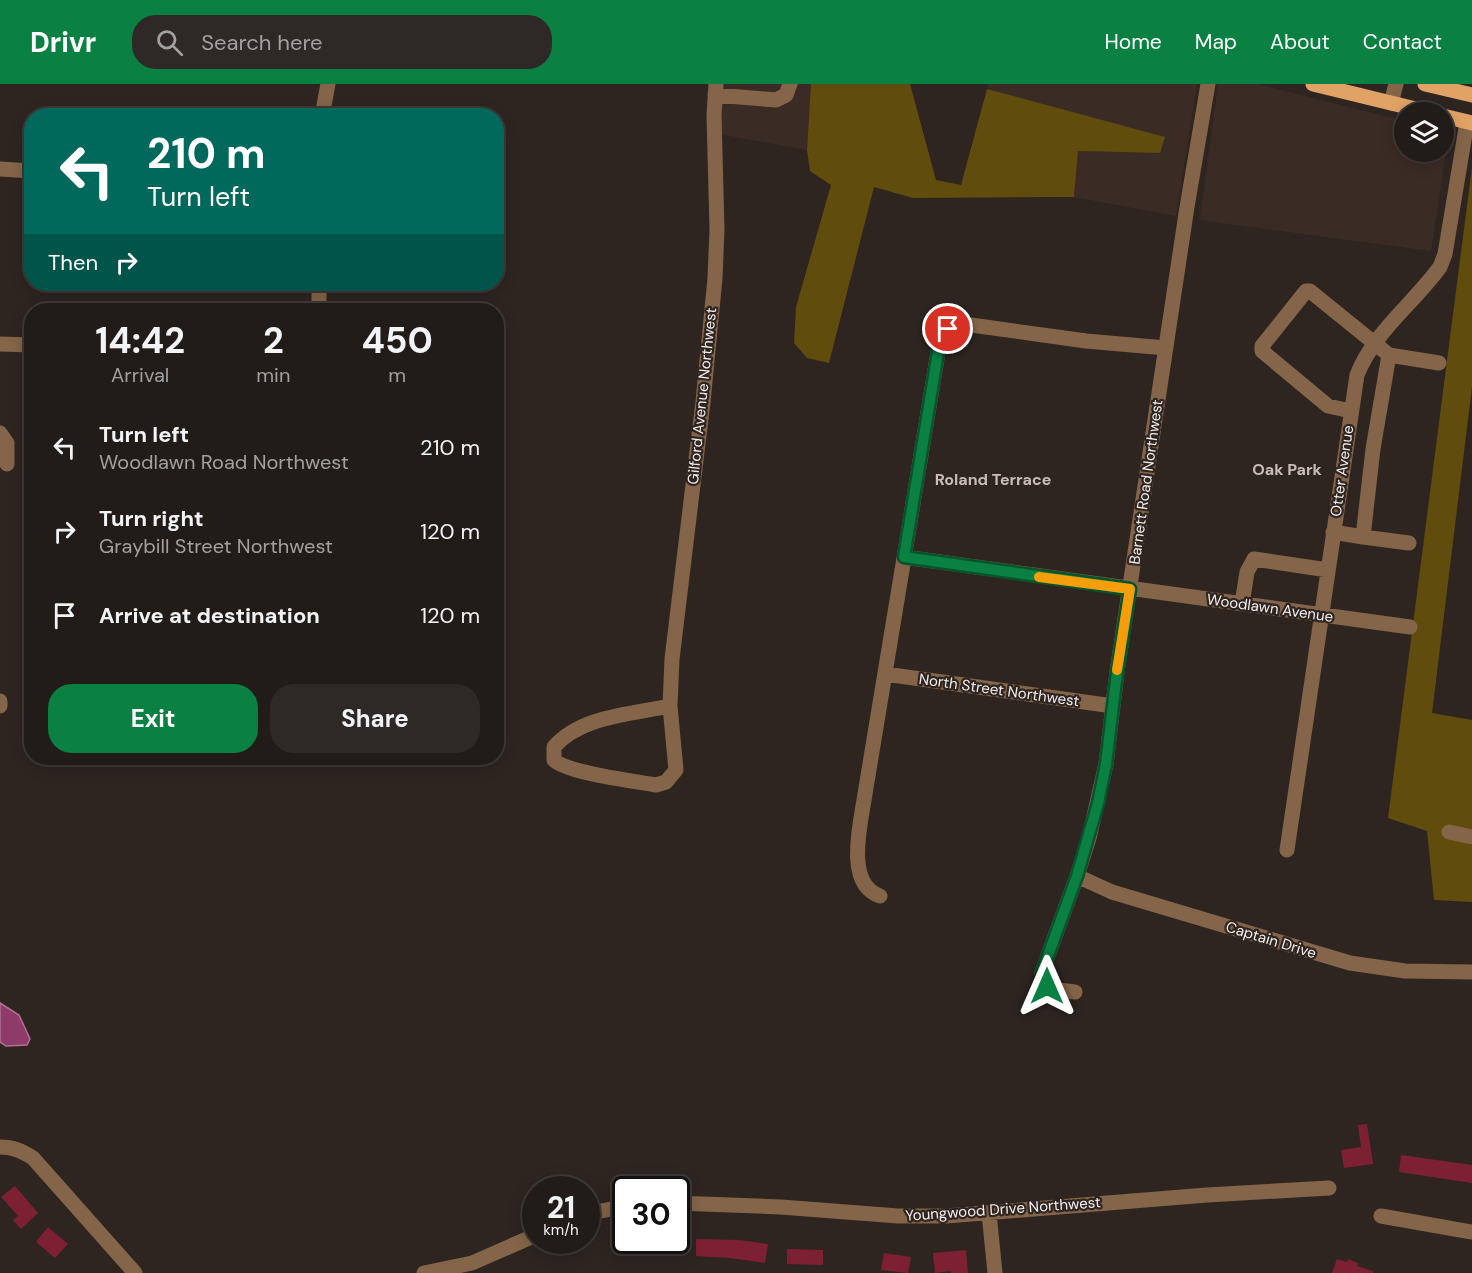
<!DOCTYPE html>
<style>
:root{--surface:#221c19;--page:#2e2926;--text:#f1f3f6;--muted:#a2a1a2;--line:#3f3a38;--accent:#0b8043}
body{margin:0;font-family:"DM Sans",sans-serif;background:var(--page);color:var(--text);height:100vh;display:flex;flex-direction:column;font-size:22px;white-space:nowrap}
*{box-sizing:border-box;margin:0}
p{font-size:20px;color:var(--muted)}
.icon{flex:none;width:33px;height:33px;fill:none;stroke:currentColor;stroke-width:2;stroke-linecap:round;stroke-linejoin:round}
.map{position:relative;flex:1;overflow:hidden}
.details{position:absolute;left:24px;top:219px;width:480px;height:462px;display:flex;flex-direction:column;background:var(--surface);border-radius:24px;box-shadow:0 3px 15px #0003,0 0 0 2px var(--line)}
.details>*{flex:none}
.banner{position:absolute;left:24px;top:24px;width:480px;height:183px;border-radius:24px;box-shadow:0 3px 15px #0003,0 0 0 2px var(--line);background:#00695c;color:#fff;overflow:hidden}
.tools{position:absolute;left:1394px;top:18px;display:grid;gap:12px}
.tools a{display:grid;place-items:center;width:60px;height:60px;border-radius:50%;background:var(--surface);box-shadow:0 3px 15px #0003,0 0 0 2px var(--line);font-size:30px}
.speed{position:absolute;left:522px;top:1092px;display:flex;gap:12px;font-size:30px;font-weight:700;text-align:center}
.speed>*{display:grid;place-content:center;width:78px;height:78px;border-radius:50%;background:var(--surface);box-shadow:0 3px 15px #0003,0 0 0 2px var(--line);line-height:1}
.speed small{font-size:15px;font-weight:400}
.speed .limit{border:3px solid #111;border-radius:9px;background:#fff;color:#111}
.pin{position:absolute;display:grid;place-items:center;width:51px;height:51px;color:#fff;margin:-26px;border:3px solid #fff;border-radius:50%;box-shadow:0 2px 6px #0007}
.me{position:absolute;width:66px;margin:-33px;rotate:0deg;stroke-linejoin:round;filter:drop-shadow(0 0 4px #0008)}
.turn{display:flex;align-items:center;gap:21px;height:126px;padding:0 24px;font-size:27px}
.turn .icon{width:78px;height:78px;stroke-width:2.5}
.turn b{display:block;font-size:42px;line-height:51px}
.then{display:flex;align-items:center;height:57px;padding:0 24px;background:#0003;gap:12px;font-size:22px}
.eta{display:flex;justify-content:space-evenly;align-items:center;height:102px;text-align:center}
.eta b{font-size:36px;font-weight:700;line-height:42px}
.action{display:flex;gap:12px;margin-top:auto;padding:12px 24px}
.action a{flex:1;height:69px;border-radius:24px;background:var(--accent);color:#fff;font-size:24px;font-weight:700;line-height:69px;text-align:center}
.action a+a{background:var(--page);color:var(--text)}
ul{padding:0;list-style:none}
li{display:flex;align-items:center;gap:18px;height:84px;padding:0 24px}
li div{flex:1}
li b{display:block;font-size:22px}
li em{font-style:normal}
header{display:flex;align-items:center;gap:36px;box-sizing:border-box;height:84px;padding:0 30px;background:var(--accent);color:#fff}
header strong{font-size:28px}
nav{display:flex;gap:33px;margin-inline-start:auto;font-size:21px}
.search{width:420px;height:54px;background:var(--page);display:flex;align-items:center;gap:15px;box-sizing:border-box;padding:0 21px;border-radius:24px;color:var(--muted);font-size:22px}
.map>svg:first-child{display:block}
.built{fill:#3b2b25}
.green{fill:#604c0d}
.water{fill:#8f3b6a;stroke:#ae7191;stroke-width:1.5}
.building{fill:#7d2033}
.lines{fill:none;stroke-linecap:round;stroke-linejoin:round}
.minor{stroke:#846549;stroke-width:15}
.major{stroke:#e1a265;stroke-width:15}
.route-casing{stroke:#07532c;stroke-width:15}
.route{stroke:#0b8043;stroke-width:10}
.slow{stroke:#f59e0b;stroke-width:10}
.labels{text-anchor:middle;stroke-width:4.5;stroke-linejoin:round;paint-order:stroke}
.street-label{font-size:15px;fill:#f5eeec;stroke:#2e2521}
.neighbourhood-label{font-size:16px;font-weight:bold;fill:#cabdb9;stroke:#2e2521}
</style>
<header>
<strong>Drivr</strong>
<div class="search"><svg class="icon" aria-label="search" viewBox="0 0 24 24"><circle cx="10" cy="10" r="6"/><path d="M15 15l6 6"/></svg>Search here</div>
<nav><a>Home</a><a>Map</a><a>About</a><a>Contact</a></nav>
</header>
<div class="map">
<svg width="1472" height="1189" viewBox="0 0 1472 1189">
<rect width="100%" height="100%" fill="#2e2521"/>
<path class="built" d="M723 0H811L807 66 719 50Z
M988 0H1197L1176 132 1074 113 1078 67 1160 69 987 5Z
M1218 0H1257L1404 37V68H1443V47L1449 48 1431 167 1200 136Z"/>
<path class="green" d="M811 0H910L936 96 961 101 987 5 1165 53 1160 69 1078 67 1074 113 913 114 874 103 829 279 807 274 794 259 796 223 831 101 810 87 807 66Z
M1472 83V303L1432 629 1472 636V818L1434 816 1427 747 1388 734Z"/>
<path class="water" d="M0 919 19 931 30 955 27 961 6 962 0 958Z"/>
<path class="building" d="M1367 1040 1373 1080 1344 1084 1341 1066 1361 1063 1358 1041Z
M1401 1071 1472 1081V1099L1399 1088Z
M15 1102 38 1129 21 1145 13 1136 18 1132 1 1113Z
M48 1143 68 1160 55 1174 36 1158Z
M696 1155 739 1156 768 1160 765 1179 730 1174 696 1172Z
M787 1165 823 1166V1181L787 1180Z
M966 1166 968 1189H951V1187L935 1189 933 1169Z
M884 1169 911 1173 908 1189 881 1186Z
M1337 1175 1347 1178 1348 1175 1358 1179 1357 1182 1373 1187V1189H1332Z"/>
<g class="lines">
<path class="minor" d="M715 11 776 16 786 11 790 0
M1391 19 1396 0
M322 32 328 0
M0 85 32 87
M319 200V226
M0 260 32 261
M1389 271 1439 279
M0 349 7 359V380
M1333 448 1363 453 1373 365 1389 271 1310 207H1306L1262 262V267L1328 322 1351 327
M1363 453 1409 459
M904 473 1410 543
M1242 520 1247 488 1254 475 1328 486
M885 590 1113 622
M0 617V622
M670 622 672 575 703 318 715 194 717 146 714 31 716 0
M670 622 676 686 666 698 656 701C634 697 567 689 554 676V663C581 632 632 630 670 622Z
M1449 748 1472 753
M1287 766 1357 291C1374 248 1413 220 1440 183L1445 170 1467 38
M1077 792 1112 808 1350 879 1405 887 1472 888
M880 812C844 800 861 738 865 710L940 256 948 245 964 240 1086 257 1166 264
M1075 908 1050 905 1043 896 1042 888 1077 792 1089 754 1106 680 1117 588 1187 123 1208 0
M0 1063C13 1063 22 1067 33 1074L135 1189
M676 1119 781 1123 898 1132H946L1207 1111 1329 1104
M989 1129 995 1189
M586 1130 626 1122
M1381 1132 1472 1148
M424 1189 472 1179 536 1151"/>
<path class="major" d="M1313 0 1428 28
M1425 0 1472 11
M1443 32 1472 39"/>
</g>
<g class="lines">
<defs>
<path id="route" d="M948 245 940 256 904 473 1130 505 1117 588 1106 680 1098 719 1077 792 1042 888 1043 896 1047 902"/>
</defs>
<use href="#route" class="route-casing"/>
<use href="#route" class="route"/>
<path class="slow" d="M1039 493 1130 505 1117 586"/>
</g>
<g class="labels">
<g class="street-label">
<text transform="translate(702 312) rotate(-84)" y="5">Gilford Avenue Northwest</text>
<text transform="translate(1342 387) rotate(-82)" y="5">Otter Avenue</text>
<text transform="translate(1146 398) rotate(-82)" y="5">Barnett Road Northwest</text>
<text transform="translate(1270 524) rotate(8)" y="5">Woodlawn Avenue</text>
<text transform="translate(999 606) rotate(8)" y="5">North Street Northwest</text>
<text transform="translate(1271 856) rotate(17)" y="5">Captain Drive</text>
<text transform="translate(1003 1125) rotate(-4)" y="5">Youngwood Drive Northwest</text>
</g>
<g class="neighbourhood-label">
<text x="1287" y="391">Oak Park</text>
<text x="993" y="401">Roland Terrace</text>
</g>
</g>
</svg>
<div class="tools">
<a><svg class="icon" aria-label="layers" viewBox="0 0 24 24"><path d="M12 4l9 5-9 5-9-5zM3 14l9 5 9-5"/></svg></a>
</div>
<div class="speed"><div>21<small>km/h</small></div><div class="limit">30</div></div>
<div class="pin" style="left:948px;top:245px;background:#d93025"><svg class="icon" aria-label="arrive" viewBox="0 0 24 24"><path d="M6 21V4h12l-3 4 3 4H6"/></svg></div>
<svg class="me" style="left:1047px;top:902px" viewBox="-20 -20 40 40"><path d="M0-17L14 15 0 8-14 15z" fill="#0b8043" stroke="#fff" stroke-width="4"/></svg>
<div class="banner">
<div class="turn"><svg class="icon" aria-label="left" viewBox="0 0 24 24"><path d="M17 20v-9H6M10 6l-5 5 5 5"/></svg><div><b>210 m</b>Turn left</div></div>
<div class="then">Then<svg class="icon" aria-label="right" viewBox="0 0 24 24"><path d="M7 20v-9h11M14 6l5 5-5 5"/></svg></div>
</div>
<section class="details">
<div class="eta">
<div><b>14:42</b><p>Arrival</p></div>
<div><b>2</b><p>min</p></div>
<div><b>450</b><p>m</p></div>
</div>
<ul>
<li><svg class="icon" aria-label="left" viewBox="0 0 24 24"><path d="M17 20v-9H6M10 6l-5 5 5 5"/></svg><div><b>Turn left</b><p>Woodlawn Road Northwest</p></div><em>210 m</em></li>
<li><svg class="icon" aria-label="right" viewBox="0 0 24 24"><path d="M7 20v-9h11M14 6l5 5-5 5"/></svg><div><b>Turn right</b><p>Graybill Street Northwest</p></div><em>120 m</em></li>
<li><svg class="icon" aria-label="arrive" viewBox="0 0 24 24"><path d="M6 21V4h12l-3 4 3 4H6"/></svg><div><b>Arrive at destination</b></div><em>120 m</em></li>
</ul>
<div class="action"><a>Exit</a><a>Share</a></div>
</section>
</div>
